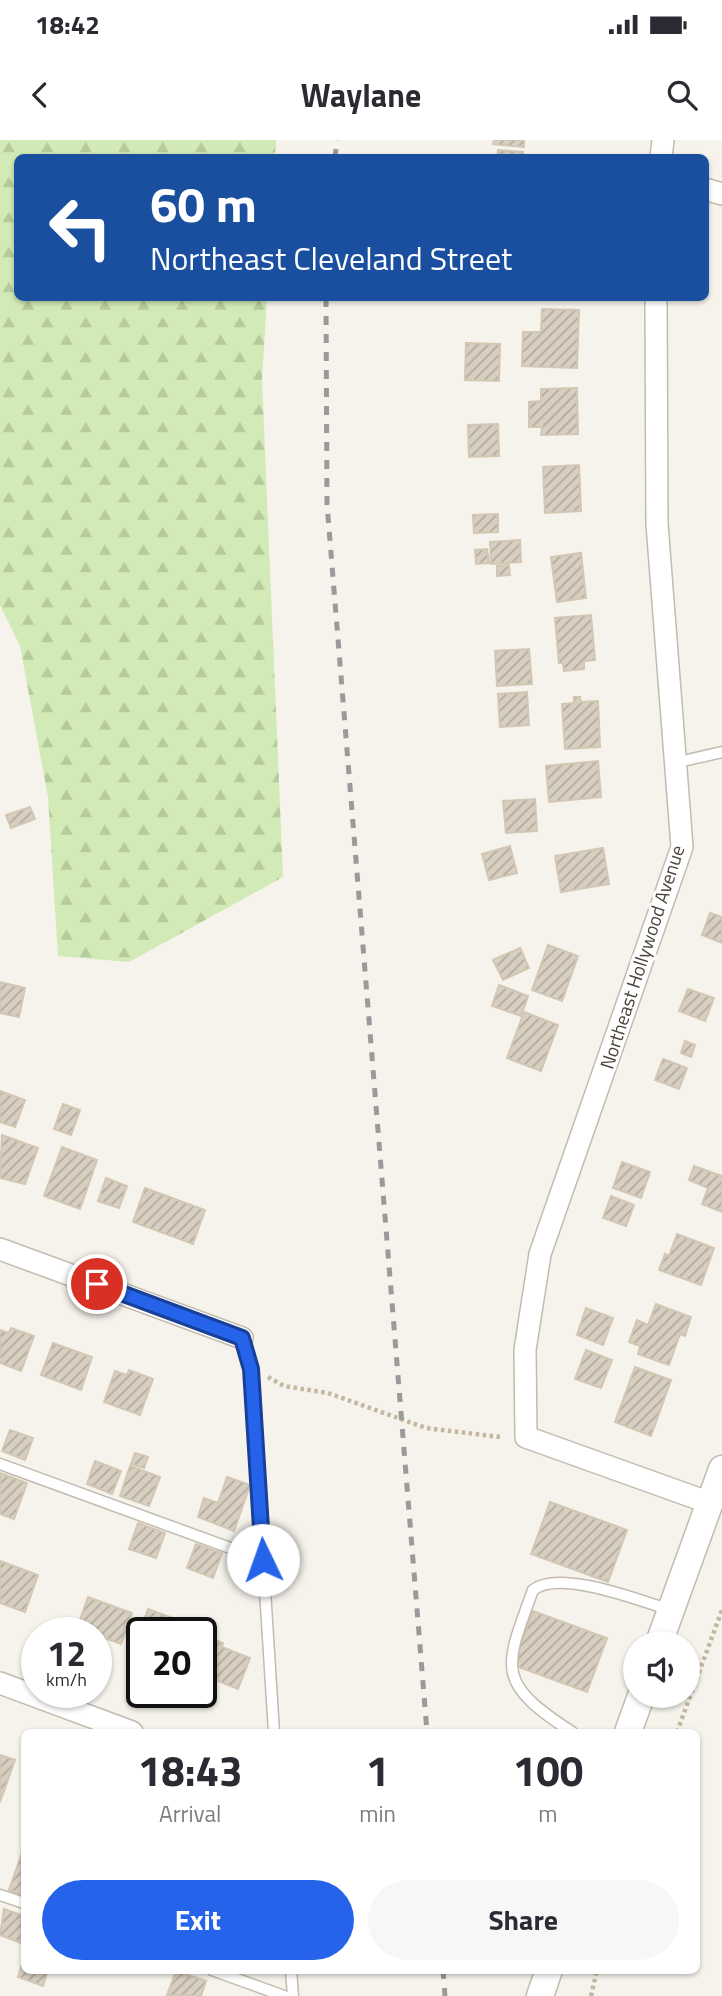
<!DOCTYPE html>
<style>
:root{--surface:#fff;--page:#f7f7f7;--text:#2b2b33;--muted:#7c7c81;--accent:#2563eb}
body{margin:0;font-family:"Titillium Web",sans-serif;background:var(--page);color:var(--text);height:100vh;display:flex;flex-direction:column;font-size:26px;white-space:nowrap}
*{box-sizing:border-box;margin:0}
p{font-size:23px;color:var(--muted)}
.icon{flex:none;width:38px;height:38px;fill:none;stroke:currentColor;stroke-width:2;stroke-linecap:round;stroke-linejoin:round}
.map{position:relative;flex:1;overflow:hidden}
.side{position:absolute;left:21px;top:1589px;width:679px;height:245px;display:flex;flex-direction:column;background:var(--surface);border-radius:10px;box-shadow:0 2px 5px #0004}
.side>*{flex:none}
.top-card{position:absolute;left:14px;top:14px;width:695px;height:147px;border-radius:10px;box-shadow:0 2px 5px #0004;background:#1a4fa0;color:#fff;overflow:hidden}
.controls{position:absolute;left:623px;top:1491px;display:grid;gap:14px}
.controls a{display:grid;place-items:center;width:77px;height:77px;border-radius:50%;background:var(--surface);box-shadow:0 2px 5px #0004;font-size:35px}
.speed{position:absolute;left:21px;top:1477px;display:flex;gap:14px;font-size:35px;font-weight:700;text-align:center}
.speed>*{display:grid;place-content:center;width:91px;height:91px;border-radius:50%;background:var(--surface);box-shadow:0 2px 5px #0004;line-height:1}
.speed small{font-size:18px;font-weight:400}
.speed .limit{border:4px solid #111;border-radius:10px;background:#fff;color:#111}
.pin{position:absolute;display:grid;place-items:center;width:60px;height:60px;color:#fff;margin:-30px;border:4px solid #fff;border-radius:50%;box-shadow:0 2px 7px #0007}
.me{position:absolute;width:77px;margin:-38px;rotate:357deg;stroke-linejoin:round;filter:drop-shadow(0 0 5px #0008)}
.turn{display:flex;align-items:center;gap:24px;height:147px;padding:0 21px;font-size:32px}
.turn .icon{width:91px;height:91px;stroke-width:2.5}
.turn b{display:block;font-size:49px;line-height:60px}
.eta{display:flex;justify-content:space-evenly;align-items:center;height:119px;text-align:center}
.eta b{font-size:42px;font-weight:700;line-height:49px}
.button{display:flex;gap:14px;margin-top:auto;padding:14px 21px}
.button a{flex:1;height:80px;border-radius:42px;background:var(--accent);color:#fff;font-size:28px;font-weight:700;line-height:80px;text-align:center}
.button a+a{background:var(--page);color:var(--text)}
.status{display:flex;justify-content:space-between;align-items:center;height:49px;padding:0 35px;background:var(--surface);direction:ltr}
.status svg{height:19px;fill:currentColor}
header{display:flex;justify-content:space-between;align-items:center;height:91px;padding:0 21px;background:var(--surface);font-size:32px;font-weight:700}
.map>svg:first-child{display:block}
.forest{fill:url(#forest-firs)}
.building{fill:url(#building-hatch);stroke:#d3c7b4;stroke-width:2}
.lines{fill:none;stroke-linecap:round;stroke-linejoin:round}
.service-casing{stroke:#c2bbae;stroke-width:13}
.minor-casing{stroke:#c2bbae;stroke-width:24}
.tertiary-casing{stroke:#c2bbae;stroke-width:29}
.path{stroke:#c4b79f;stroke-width:4.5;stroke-dasharray:3.5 3.5;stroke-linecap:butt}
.service{stroke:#fff;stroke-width:10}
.minor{stroke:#fff;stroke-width:21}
.tertiary{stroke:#fff;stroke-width:26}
.rail{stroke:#9a9a9a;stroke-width:5;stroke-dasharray:9 9;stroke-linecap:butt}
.route-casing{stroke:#184099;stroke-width:18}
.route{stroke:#2563eb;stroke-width:12}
.labels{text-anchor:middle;stroke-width:6;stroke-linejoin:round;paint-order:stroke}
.street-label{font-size:19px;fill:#4b4439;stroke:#fff}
</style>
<div class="status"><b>18:42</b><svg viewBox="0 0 49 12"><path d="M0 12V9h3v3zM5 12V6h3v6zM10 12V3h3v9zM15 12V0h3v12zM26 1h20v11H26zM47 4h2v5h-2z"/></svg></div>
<header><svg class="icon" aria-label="back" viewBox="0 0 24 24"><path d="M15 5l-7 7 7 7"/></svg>Waylane<svg class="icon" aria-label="search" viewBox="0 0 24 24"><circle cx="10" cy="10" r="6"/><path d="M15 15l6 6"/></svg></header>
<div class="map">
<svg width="722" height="1856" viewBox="0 0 722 1856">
<defs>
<pattern id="forest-firs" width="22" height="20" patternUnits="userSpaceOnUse" patternTransform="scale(1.75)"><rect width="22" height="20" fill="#d2eab5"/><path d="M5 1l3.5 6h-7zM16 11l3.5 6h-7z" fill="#b6ca9c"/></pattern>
<pattern id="building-hatch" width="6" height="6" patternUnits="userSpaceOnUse" patternTransform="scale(1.75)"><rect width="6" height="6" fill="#d8cfc1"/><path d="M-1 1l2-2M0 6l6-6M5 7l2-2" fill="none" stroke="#b1aa9e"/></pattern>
</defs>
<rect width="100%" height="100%" fill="#f6f3ec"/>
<path class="forest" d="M0 0H276L275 17 18 18V158H267L262 240 283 737 129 822 58 816 48 657 20 506 0 465Z"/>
<path class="building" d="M494 0H524V7L493 4Z
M498 10 523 12V18H497Z
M542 169 579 170 577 228 522 226 523 192H541Z
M466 203 500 204 499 241 465 240Z
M577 248 578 294 541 295 542 287H529V262L541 261V249Z
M498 284 499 316 469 317 468 285Z
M579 325 581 371 545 373 543 327Z
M498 374V392L474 393 473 375Z
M520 400 521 422 491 424 490 402Z
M487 409 489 423 476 424 475 410Z
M581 413 586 458 557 462 551 417Z
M509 425 510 435 497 436V426Z
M591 475 595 520 584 521V529L564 531 563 523H559L555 478Z
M529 509 532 544 497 546 495 511Z
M527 552 529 585 500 587 498 554Z
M574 557H580L581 562 598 561 600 607 565 609 562 564 574 563Z
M598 621 601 657 549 662 546 626Z
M535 659 537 691 506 693 503 661Z
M30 667 35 679 11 688 6 675Z
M510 706 517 733 489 740 482 714Z
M603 708 609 744 561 752 555 716Z
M710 773 722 777V803L702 795Z
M548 805 578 816 562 861 532 850Z
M520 808 529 828 503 840 493 820Z
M0 842 25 848 19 877 0 873Z
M499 845 528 856 521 876 492 866Z
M688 849 714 858 705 881 679 871Z
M524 872 558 885 541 931 507 918Z
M685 901 695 905 691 917 681 913Z
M663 919 687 928 679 949 655 940Z
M0 951 25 960 15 987 0 982Z
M63 964 80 970 71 995 54 989Z
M2 995 38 1008 25 1044 0 1038Z
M62 1007 97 1020 80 1069 44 1056Z
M622 1022 650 1032 641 1058 613 1048Z
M694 1026 722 1036V1072L702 1064 708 1048 689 1040Z
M106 1038 127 1046 119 1068 98 1061Z
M145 1048 205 1070 193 1104 133 1082Z
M611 1056 634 1065 626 1086 603 1078Z
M677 1094 714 1108 701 1145 659 1130 665 1114 669 1116Z
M656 1164 691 1177 685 1196 680 1194 669 1225 638 1214 640 1206 629 1202 637 1180 648 1185Z
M586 1168 613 1178 603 1205 577 1195Z
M11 1188 34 1196 21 1231 0 1223V1190L9 1193Z
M53 1203 92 1217 81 1250 41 1235Z
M586 1210 612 1220 601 1248 575 1239Z
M635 1227 671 1240 651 1296 615 1282Z
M129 1230 153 1239 140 1275 104 1262 115 1231 127 1235Z
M10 1290 33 1298 25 1320 2 1311Z
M135 1313 148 1317 144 1328 131 1324Z
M95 1321 121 1331 112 1354 87 1344Z
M130 1326 160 1337 149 1366 120 1356Z
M0 1333 27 1343 14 1379 0 1374Z
M227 1337 250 1345 234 1391 198 1377 204 1358 218 1363Z
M550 1362 627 1390 608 1442 531 1414Z
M138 1383 165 1393 156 1418 129 1409Z
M196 1404 222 1413 213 1438 187 1428Z
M0 1421 38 1435 25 1472 0 1463Z
M88 1457 132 1473 121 1504 77 1488Z
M148 1469 192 1485 189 1493H142V1510L134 1508Z
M533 1471 607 1498 587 1552 513 1525Z
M205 1496 223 1503 222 1507 250 1518 238 1549 208 1537 209 1534 201 1531V1505Z
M0 1615 15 1620 0 1662Z
M24 1707V1756L9 1750Z
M4 1769 24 1776 21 1803 0 1795Z
M24 1818V1830H48L43 1846 18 1837Z
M176 1831 206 1841 201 1856 167 1855Z"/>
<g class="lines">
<defs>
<path id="service" d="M674 623 722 612
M242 1198 251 1229 274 1592
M0 1324 263 1420
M572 1592C495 1542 504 1529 533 1450 559 1429 639 1460 670 1470
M0 1755 24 1763
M212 1830 284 1856
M291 1830 293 1856"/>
<path id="minor" d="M661 18 663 0
M705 49 722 54
M656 158 657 384 682 707 540 1114 525 1210 526 1297 710 1363
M0 1109 242 1198
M0 1543 132 1592"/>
<path id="tertiary" d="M659 1503 722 1329
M628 1592 641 1556
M540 1856 549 1830"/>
</defs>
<use href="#service" class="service-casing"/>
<use href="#minor" class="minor-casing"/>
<use href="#tertiary" class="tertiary-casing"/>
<path class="path" d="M268 1237 284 1246 328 1253 426 1288 500 1297
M677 1592 722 1470
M591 1856 597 1830"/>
<use href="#service" class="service"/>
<use href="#minor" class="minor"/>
<use href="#tertiary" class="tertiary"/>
<path class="rail" d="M335 18 337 0
M326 158 327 364 427 1592
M443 1830 445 1856"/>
</g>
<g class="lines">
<defs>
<path id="route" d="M97 1144 242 1198 251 1229 263 1420"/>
</defs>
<use href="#route" class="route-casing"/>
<use href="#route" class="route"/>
</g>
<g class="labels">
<g class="street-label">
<text transform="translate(642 817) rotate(-72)" y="7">Northeast Hollywood Avenue</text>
</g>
</g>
</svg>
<div class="controls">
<a><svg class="icon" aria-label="sound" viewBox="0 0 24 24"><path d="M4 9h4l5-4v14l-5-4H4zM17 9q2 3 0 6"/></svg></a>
</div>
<div class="speed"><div>12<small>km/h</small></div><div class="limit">20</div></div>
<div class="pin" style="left:97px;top:1144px;background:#d93025"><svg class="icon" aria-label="arrive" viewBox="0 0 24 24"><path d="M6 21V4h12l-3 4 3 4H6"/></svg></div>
<svg class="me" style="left:263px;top:1420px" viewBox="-20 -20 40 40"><circle r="19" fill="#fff"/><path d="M0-13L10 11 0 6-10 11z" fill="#2563eb"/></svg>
<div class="top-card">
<div class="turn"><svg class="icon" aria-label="left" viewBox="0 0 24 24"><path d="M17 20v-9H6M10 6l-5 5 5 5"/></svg><div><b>60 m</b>Northeast Cleveland Street</div></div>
</div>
<section class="side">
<div class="eta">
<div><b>18:43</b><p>Arrival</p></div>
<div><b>1</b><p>min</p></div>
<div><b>100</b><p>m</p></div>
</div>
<div class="button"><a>Exit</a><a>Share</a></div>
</section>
</div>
